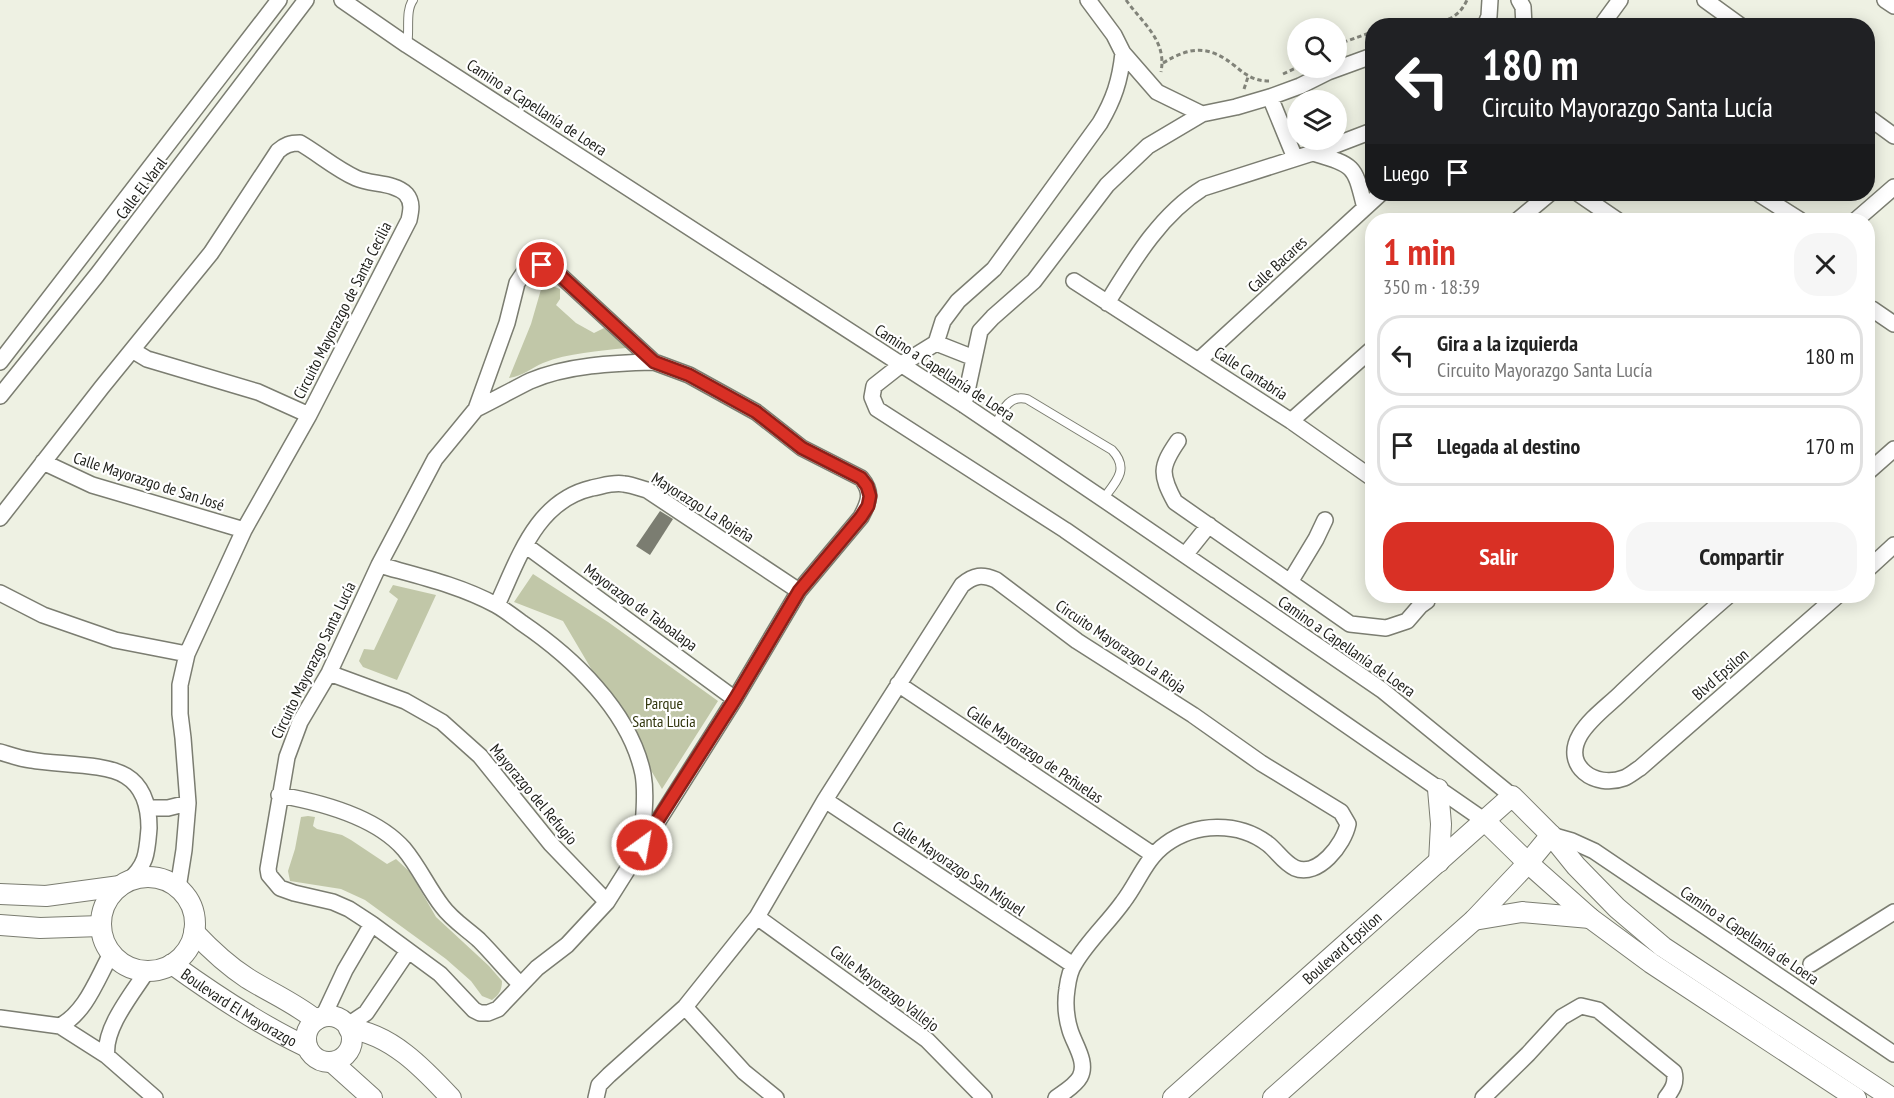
<!DOCTYPE html>
<html lang="es">
<meta charset="utf-8">
<style>
:root{--surface:#fff;--page:#f6f6f6;--text:#222;--muted:#767676;--line:#e0e0e0;--accent:#d93025}
body{margin:0;font-family:"PT Sans Narrow",sans-serif;background:var(--page);color:var(--text);height:100vh;display:flex;flex-direction:column;font-size:22px;white-space:nowrap}
*{box-sizing:border-box;margin:0}
p{font-size:20px;color:var(--muted)}
.icon{flex:none;width:33px;height:33px;fill:none;stroke:currentColor;stroke-width:2;stroke-linecap:round;stroke-linejoin:round}
.map{position:relative;flex:1;overflow:hidden}
.drawer{position:absolute;left:1365px;top:213px;width:510px;height:390px;display:flex;flex-direction:column;background:var(--surface);border-radius:24px;box-shadow:0 3px 15px #0003}
.drawer>*{flex:none}
.hud{position:absolute;left:1365px;top:18px;width:510px;height:183px;border-radius:24px;box-shadow:0 3px 15px #0003;background:#202124;color:#fff;overflow:hidden}
.buttons{position:absolute;left:1287px;top:18px;display:grid;gap:12px}
.buttons a{display:grid;place-items:center;width:60px;height:60px;border-radius:50%;background:var(--surface);box-shadow:0 3px 15px #0003;font-size:30px}
.pin{position:absolute;display:grid;place-items:center;width:51px;height:51px;color:#fff;margin:-26px;border:3px solid #fff;border-radius:50%;box-shadow:0 2px 6px #0007}
.me{position:absolute;width:66px;margin:-33px;rotate:32deg;stroke-linejoin:round;filter:drop-shadow(0 0 4px #0008)}
.turn{display:flex;align-items:center;gap:21px;height:126px;padding:0 18px;font-size:27px}
.turn .icon{width:78px;height:78px;stroke-width:2.5}
.turn b{display:block;font-size:42px;line-height:51px}
.then{display:flex;align-items:center;height:57px;padding:0 18px;background:#0003;gap:12px;font-size:22px}
.round{display:grid;place-items:center;flex:none;width:63px;height:63px;border-radius:24px;background:var(--page)}
.overview{display:flex;align-items:center;justify-content:space-between;height:102px;padding:0 18px}
h1{font-size:36px;font-weight:600;line-height:45px;color:var(--accent)}
.primary-button{display:flex;gap:12px;margin-top:auto;padding:12px 18px}
.primary-button a{flex:1;height:69px;border-radius:24px;background:var(--accent);color:#fff;font-size:24px;font-weight:600;line-height:69px;text-align:center}
.primary-button a+a{background:var(--page);color:var(--text)}
ul{padding:0;list-style:none}
li{display:flex;align-items:center;gap:18px;height:81px;margin:0 12px 9px;padding:0 6px;border:3px solid var(--line);border-radius:24px}
li div{flex:1}
li b{display:block;font-size:22px}
li em{font-style:normal}
.map>svg:first-child{display:block}
.green{fill:#c1c7a8}
.building{fill:#7b7d71}
.lines{fill:none;stroke-linecap:round;stroke-linejoin:round}
.service-casing{stroke:#7b7d71;stroke-width:10}
.minor-casing{stroke:#7b7d71;stroke-width:18}
.tertiary-casing{stroke:#7b7d71;stroke-width:22}
.path{stroke:#818379;stroke-width:3;stroke-dasharray:4.5 3;stroke-linecap:butt}
.service{stroke:#fff;stroke-width:8}
.minor{stroke:#fff;stroke-width:15}
.tertiary{stroke:#fff;stroke-width:20}
.route-casing{stroke:#8d1f18;stroke-width:15}
.route{stroke:#d93025;stroke-width:10}
.labels{text-anchor:middle;stroke-width:4.5;stroke-linejoin:round;paint-order:stroke}
.street-label{font-size:16px;fill:#1d1e19;stroke:#fff}
.park-label{font-size:16px;fill:#2f340b;stroke:#fff}
</style>
<div class="map">
<svg width="1894" height="1098" viewBox="0 0 1894 1098">
<rect width="100%" height="100%" fill="#eef1e3"/>
<path class="green" d="M550 285 560 289V299L556 305 576 323 594 333 604 328C613 332 624 338 626 348 599 351 568 353 543 363 531 368 523 376 509 378L531 324 542 286Z
M533 574 608 622 718 701 662 789 563 621 514 602Z
M393 585 436 595 397 680 363 667 359 661 364 649 374 650 398 599 389 592Z
M308 816 315 817 313 826 317 829 342 835 351 840 387 864 396 859 410 872 436 917 489 966 502 981C502 990 499 995 492 1000L482 996 471 981 446 959 365 900 341 889 290 881 288 871 295 849 301 817Z"/>
<path class="building" d="M660 511 673 519 650 555 636 546Z"/>
<g class="lines">
<defs>
<path id="service" d="M407 45C410 31 405 11 413 0
M995 426C1002 412 1008 394 1027 399L1112 450C1130 469 1116 482 1103 499"/>
<path id="minor" d="M342 0 407 45 964 405 1103 499 1382 690 1512 796
M1088 0 1114 35 1123 53 1157 92 1202 114
M1519 0 1523 7 1524 26
M1705 0 1741 26
M1885 0 1894 6
M1485 26 1489 16 1490 0
M1601 26 1620 0
M1123 53C1120 81 1114 99 1100 123L994 269 958 301 943 321 936 343 902 364 874 386 872 397 877 409 1065 530 1485 821
M1270 97 1295 158
M1868 117 1894 136
M1313 153C1356 166 1354 165 1365 208
M1579 194 1617 220
M1759 194 1800 220
M1518 220 1549 194
M1856 220 1894 187
M542 265 553 270 562 277 654 362 689 375 756 412 802 448 861 478C873 492 869 502 861 517L799 591 735 699 607 902 567 945 537 968 498 1009 488 1013H480L474 1010 440 974 372 924 349 909 333 902 294 893 280 888 269 875 268 869 287 757 300 722 329 673 379 565 435 459 476 409 507 323 517 283 525 271 533 266Z
M1074 281 1291 421 1372 478
M1107 303C1133 261 1160 215 1203 188L1325 149 1372 131
M1872 309 1894 324
M936 343 974 358
M132 350 147 359 258 392 309 415
M1198 361 1380 194
M0 362 279 0
M0 396 97 275 306 0
M964 405 980 331 993 317 1034 281 1107 185 1148 146 1202 114 1236 107 1270 97 1300 86 1328 72 1372 56
M476 409C494 400 512 390 530 381 567 365 614 363 654 362
M1291 421 1372 349
M1178 441C1160 467 1160 474 1175 502L1350 624 1386 628 1407 621 1420 606 1427 601
M43 462 92 485 244 530
M1868 472 1894 449
M0 518 102 387 211 253 278 151C285 145 290 143 300 143 319 154 336 169 356 178 371 185 394 182 406 194 413 202 411 211 409 220L309 415 244 530 187 654 180 685V714L183 738 188 803 184 850 178 888
M525 545 735 699
M1185 555 1209 525
M379 565C418 576 459 585 496 605 505 610 514 617 522 623 572 657 630 711 643 774 647 796 643 820 642 842
M1868 569 1894 545
M1290 582 1316 539 1325 520
M0 593 43 615 115 640 187 654
M1728 596C1692 627 1657 659 1622 692 1609 705 1590 718 1580 735 1562 766 1595 789 1624 778 1629 776 1635 771 1640 768L1837 596
M497 605C519 558 536 501 592 488 603 486 613 482 624 484 632 485 640 488 647 490L799 591
M329 673 405 701 442 722 480 756 551 844 607 902
M898 684 1152 854
M0 752C10 755 21 759 31 760 57 765 105 763 126 776 144 787 149 808 149 828 147 852 147 865 128 881
M279 795C319 802 376 817 404 849 419 867 428 888 442 906 452 920 467 929 479 940 493 954 506 970 520 984
M825 800 1073 965
M148 808H168L188 803
M1551 835 1572 841 1594 851 1894 1054
M757 917 927 1040 984 1098
M1811 964 1894 912
M685 1007 744 1072 776 1098
M323 1017 345 970 372 924
M0 1018 60 1026
M348 1025 366 1013 408 951
M60 1026 107 1056 155 1098
M60 1026C86 1012 97 979 111 954
M107 1056C103 1029 132 994 147 971
M596 1098 599 1085 609 1075 685 1007 757 917 825 800 962 585C974 575 982 574 996 580L1077 641 1193 715 1261 763 1341 812 1348 824C1344 844 1318 878 1295 868 1284 863 1277 851 1268 844 1238 821 1195 823 1166 844 1145 859 1138 883 1123 902 1108 923 1088 941 1075 963 1070 970 1068 981 1067 989 1065 1002 1066 1017 1070 1030 1074 1044 1088 1062 1080 1077 1075 1086 1064 1092 1056 1098
M1483 1098 1528 1054 1562 1017 1581 1006 1598 1010 1674 1072C1677 1083 1672 1090 1666 1098"/>
<g id="tertiary">
<path d="M1438 789 1441 824 1439 862"/>
<path d="M1485 821 1528 863 1590 918 1651 963 1856 1098"/>
<circle cx="148" cy="924" r="47"/>
<path d="M0 894 46 896 120 886"/>
<path d="M1474 920 1522 912 1590 918"/>
<path d="M0 925 40 928 101 926"/>
<path d="M194 932C210 949 227 965 247 978 271 993 293 1002 316 1020"/>
<path id="s1" d="M172 964C215 995 260 1025 307 1047"/>
<circle cx="329" cy="1039" r="23"/>
<path d="M349 1029C390 1033 424 1069 451 1098"/>
<path d="M332 1062 372 1098"/>
<path id="s2" d="M1173 1098 1512 796 1551 835 1576 866 1617 908 1663 947 1892 1098"/>
<path d="M1273 1098 1474 920 1528 863 1551 835"/>
</g>
</defs>
<use href="#service" class="service-casing"/>
<use href="#minor" class="minor-casing"/>
<use href="#tertiary" class="tertiary-casing"/>
<path class="path" d="M1126 0C1143 24 1167 40 1161 72
M1389 26C1419 19 1452 33 1467 0
M1336 45 1372 32
M1163 63C1191 46 1209 45 1235 66 1246 75 1254 81 1269 81
M1283 74 1298 67
M1244 89 1248 77"/>
<use href="#service" class="service"/>
<use href="#minor" class="minor"/>
<use href="#tertiary" class="tertiary"/>
</g>
<g class="lines">
<defs>
<path id="route" d="M542 265 562 277 654 362 689 375 756 412 802 448 861 478 867 486 870 496 868 506 861 517 799 591 735 699 642 845"/>
</defs>
<use href="#route" class="route-casing"/>
<use href="#route" class="route"/>
</g>
<g class="labels">
<g class="street-label">
<text transform="translate(537 107) rotate(33)" y="6">Camino a Capellanía de Loera</text>
<text transform="translate(141 188) rotate(-53)" y="6">Calle El Varal</text>
<text transform="translate(1277 264) rotate(-43)" y="6">Calle Bacares</text>
<text transform="translate(342 310) rotate(-63)" y="6">Circuito Mayorazgo de Santa Cecilia</text>
<text transform="translate(945 372) rotate(33)" y="6">Camino a Capellanía de Loera</text>
<text transform="translate(1251 373) rotate(33)" y="6">Calle Cantabria</text>
<text transform="translate(149 481) rotate(18)" y="6">Calle Mayorazgo de San José</text>
<text transform="translate(703 507) rotate(32)" y="6">Mayorazgo La Rojeña</text>
<text transform="translate(641 607) rotate(36)" y="6">Mayorazgo de Taboalapa</text>
<text transform="translate(1121 646) rotate(34)" y="6">Circuito Mayorazgo La Rioja</text>
<text transform="translate(1347 646) rotate(35)" y="6">Camino a Capellanía de Loera</text>
<text transform="translate(313 660) rotate(-64)" y="6">Circuito Mayorazgo Santa Lucía</text>
<text transform="translate(1720 674) rotate(-41)" y="6">Blvd Epsilon</text>
<text transform="translate(1035 754) rotate(34)" y="6">Calle Mayorazgo de Peñuelas</text>
<text transform="translate(534 794) rotate(50)" y="6">Mayorazgo del Refugio</text>
<text transform="translate(959 868) rotate(34)" y="6">Calle Mayorazgo San Miguel</text>
<text transform="translate(1750 935) rotate(34)" y="6">Camino a Capellanía de Loera</text>
<text dy="6" stroke="none"><textPath href="#s2" startOffset="226">Boulevard Epsilon</textPath></text>
<text transform="translate(885 988) rotate(37)" y="6">Calle Mayorazgo Vallejo</text>
<text dy="6" stroke="none"><textPath href="#s1" startOffset="80">Boulevard El Mayorazgo</textPath></text>
</g>
<g class="park-label">
<text x="664" y="709">Parque<tspan x="664" dy="18">Santa Lucia</tspan></text>
</g>
</g>
</svg>
<div class="buttons">
<a><svg class="icon" aria-label="search" viewBox="0 0 24 24"><circle cx="10" cy="10" r="6"/><path d="M15 15l6 6"/></svg></a>
<a><svg class="icon" aria-label="layers" viewBox="0 0 24 24"><path d="M12 4l9 5-9 5-9-5zM3 14l9 5 9-5"/></svg></a>
</div>
<div class="pin" style="left:542px;top:265px;background:#d93025"><svg class="icon" aria-label="arrive" viewBox="0 0 24 24"><path d="M6 21V4h12l-3 4 3 4H6"/></svg></div>
<svg class="me" style="left:642px;top:845px" viewBox="-20 -20 40 40"><circle r="17" fill="#d93025" stroke="#fff" stroke-width="3"/><path d="M0-11L8 9 0 5-8 9z" fill="#fff"/></svg>
<div class="hud">
<div class="turn"><svg class="icon" aria-label="left" viewBox="0 0 24 24"><path d="M17 20v-9H6M10 6l-5 5 5 5"/></svg><div><b>180 m</b>Circuito Mayorazgo Santa Lucía</div></div>
<div class="then">Luego<svg class="icon" aria-label="arrive" viewBox="0 0 24 24"><path d="M6 21V4h12l-3 4 3 4H6"/></svg></div>
</div>
<section class="drawer">
<div class="overview"><div><h1>1 min</h1><p>350 m · 18:39</p></div><a class="round"><svg class="icon" aria-label="close" viewBox="0 0 24 24"><path d="M6 6l12 12M18 6L6 18"/></svg></a></div>
<ul>
<li><svg class="icon" aria-label="left" viewBox="0 0 24 24"><path d="M17 20v-9H6M10 6l-5 5 5 5"/></svg><div><b>Gira a la izquierda</b><p>Circuito Mayorazgo Santa Lucía</p></div><em>180 m</em></li>
<li><svg class="icon" aria-label="arrive" viewBox="0 0 24 24"><path d="M6 21V4h12l-3 4 3 4H6"/></svg><div><b>Llegada al destino</b></div><em>170 m</em></li>
</ul>
<div class="primary-button"><a>Salir</a><a>Compartir</a></div>
</section>
</div>
